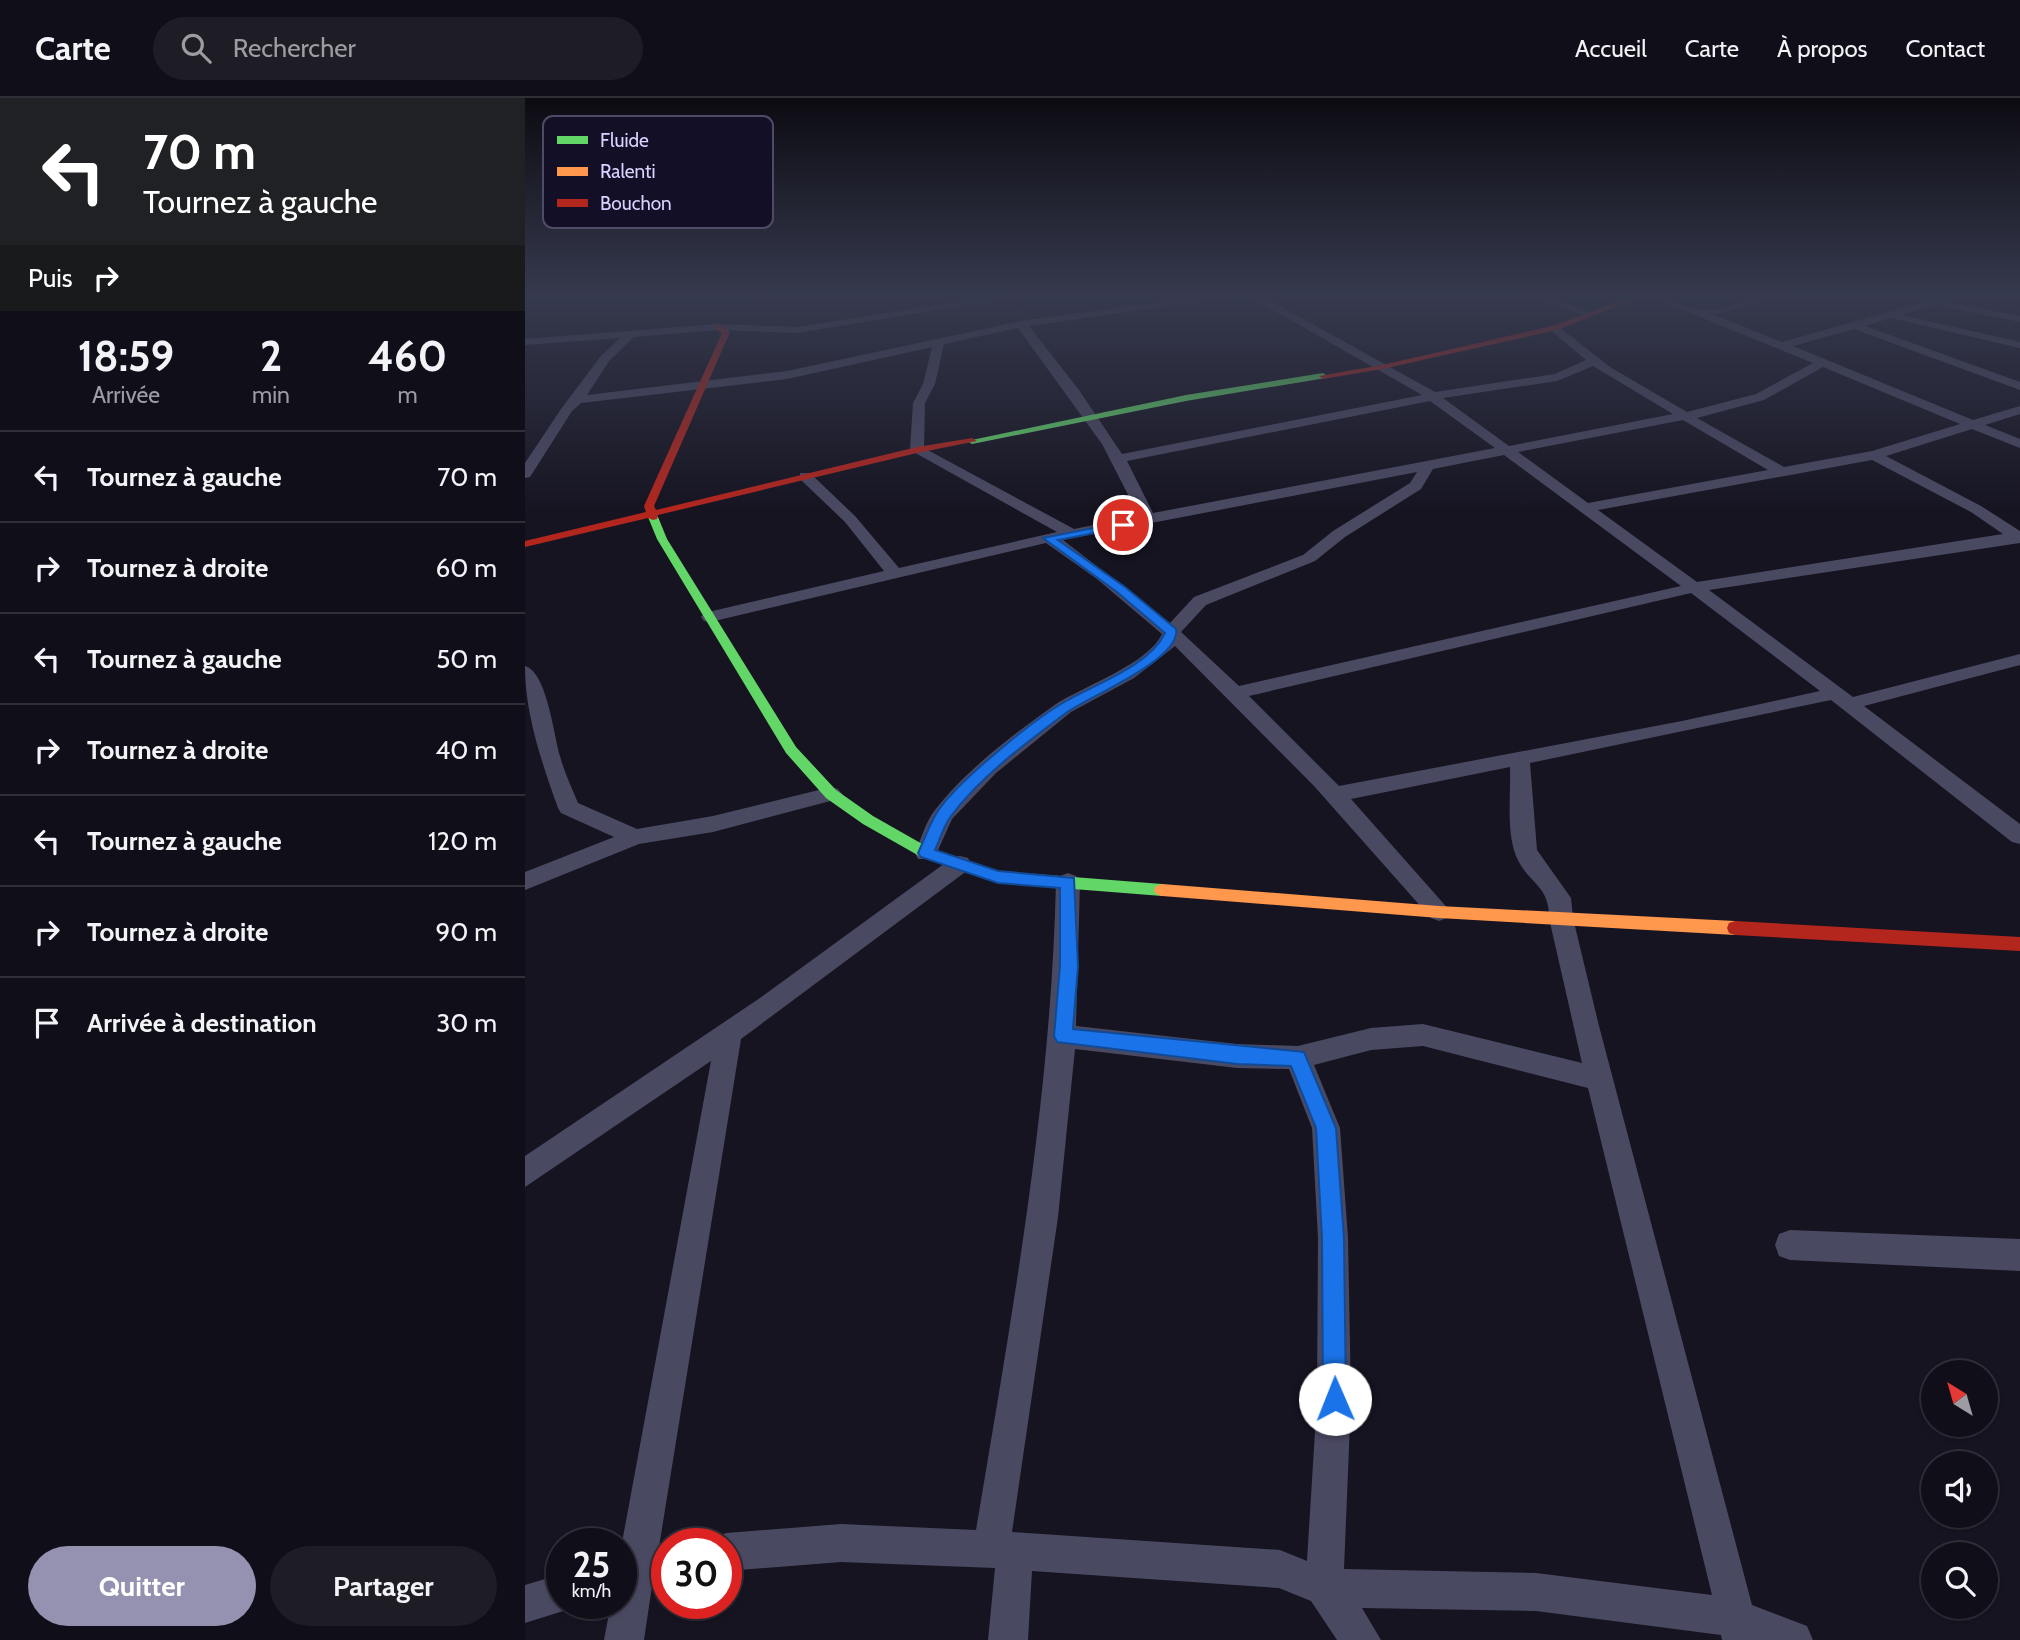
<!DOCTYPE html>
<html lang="fr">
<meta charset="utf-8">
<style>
:root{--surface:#100f19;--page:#1e1d26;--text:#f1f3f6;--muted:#9c9ca2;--line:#302f38;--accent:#9591b1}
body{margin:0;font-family:Cabin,sans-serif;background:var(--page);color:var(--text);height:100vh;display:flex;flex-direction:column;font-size:26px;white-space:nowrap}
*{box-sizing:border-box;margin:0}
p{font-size:23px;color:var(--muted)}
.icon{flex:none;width:38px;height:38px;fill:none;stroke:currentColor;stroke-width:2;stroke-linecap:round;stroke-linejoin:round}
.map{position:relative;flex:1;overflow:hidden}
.drawer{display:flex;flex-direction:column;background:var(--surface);width:525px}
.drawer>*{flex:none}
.banner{background:#202124;color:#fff;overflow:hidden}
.needle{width:46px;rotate:323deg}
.controls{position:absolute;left:1396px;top:1262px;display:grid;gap:14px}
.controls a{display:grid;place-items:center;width:77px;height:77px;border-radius:50%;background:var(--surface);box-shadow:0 2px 5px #0004,0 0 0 2px var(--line);font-size:35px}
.speed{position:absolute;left:21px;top:1430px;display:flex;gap:14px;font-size:35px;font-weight:700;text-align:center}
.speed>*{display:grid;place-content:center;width:91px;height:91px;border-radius:50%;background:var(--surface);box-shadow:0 2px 5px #0004,0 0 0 2px var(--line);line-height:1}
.speed small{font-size:18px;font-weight:400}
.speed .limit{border:10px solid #d22;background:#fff;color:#111}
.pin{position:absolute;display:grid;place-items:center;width:60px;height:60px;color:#fff;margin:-30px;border:4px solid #fff;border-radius:50%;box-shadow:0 2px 7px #0007}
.me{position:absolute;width:77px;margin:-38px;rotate:359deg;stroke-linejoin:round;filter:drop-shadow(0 0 5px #0008)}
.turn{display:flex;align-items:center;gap:24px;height:147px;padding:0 28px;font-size:32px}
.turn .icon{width:91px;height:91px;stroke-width:2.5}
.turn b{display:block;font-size:49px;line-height:60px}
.then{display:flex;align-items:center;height:66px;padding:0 28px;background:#0003;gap:14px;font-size:26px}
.eta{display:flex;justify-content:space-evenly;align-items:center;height:119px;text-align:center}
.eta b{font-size:42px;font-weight:700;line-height:49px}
.primary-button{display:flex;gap:14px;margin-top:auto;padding:14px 28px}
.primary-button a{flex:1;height:80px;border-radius:42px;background:var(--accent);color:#fff;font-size:28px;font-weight:700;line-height:80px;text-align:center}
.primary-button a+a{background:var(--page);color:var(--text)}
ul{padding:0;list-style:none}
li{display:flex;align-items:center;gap:21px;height:91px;padding:0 28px;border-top:2px solid var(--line)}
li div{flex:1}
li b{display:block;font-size:26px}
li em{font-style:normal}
header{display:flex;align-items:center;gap:42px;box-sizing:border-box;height:98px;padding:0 35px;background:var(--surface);border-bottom:2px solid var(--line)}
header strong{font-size:33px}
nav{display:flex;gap:38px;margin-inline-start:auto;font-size:24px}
.search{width:490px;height:63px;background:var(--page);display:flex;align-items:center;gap:18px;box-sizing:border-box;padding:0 24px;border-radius:38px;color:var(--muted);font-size:26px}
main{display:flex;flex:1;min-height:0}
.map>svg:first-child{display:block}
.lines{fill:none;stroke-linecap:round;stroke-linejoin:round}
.street{fill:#4a4962;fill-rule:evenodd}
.fast{fill:#63d668;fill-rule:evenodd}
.slow{fill:#ff974d;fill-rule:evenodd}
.jam{fill:#b3261e;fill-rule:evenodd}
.route{fill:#1a73e8;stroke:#114b97;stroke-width:2}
.key{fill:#130f26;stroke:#4e4a67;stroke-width:2}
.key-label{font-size:19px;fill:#d9d4ff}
</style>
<header>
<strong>Carte</strong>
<div class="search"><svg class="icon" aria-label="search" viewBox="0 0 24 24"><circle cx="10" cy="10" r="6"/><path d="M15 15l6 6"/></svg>Rechercher</div>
<nav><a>Accueil</a><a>Carte</a><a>À propos</a><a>Contact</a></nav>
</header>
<main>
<section class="drawer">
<div class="banner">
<div class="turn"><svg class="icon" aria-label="left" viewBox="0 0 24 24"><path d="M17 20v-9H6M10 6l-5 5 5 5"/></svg><div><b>70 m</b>Tournez à gauche</div></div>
<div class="then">Puis<svg class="icon" aria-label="right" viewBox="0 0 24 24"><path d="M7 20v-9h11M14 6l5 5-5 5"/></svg></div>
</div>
<div class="eta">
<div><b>18:59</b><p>Arrivée</p></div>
<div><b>2</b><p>min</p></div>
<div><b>460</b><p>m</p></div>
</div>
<ul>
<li><svg class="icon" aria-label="left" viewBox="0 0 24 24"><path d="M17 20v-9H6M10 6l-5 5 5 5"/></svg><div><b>Tournez à gauche</b></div><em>70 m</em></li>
<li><svg class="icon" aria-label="right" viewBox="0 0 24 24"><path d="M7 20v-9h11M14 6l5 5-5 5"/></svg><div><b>Tournez à droite</b></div><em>60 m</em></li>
<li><svg class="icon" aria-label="left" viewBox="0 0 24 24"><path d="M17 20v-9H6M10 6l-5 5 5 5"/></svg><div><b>Tournez à gauche</b></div><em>50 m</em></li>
<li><svg class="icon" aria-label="right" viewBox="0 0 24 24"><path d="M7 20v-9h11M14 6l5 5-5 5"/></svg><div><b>Tournez à droite</b></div><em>40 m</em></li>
<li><svg class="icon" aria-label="left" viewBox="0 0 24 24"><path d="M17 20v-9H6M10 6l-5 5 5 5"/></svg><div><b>Tournez à gauche</b></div><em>120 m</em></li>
<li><svg class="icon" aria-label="right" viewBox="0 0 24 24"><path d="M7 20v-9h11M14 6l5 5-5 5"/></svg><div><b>Tournez à droite</b></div><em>90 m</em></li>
<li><svg class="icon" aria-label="arrive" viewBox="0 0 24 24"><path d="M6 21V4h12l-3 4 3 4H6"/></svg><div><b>Arrivée à destination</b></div><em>30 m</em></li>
</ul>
<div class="primary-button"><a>Quitter</a><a>Partager</a></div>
</section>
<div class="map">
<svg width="1495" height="1542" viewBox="0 0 1495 1542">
<rect width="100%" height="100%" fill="#161421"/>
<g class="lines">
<path class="street" d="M477 197H505L272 235 193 232 109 239 84 263 62 297 262 273 496 223 688 197H720L504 228 554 292 597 356 897 297 722 197H735L910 294 1030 276 1061 262 1023 230 1033 228 1085 269 1162 314 1231 296 1288 265 1121 197C1143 197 1161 212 1180 212 1203 213 1230 197 1257 197L1190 217 1257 244 1423 197H1441L1422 204 1495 218V224L1411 207 1377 217 1495 244V250L1366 220 1340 228 1495 284V292L1329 231 1268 248 1448 322 1495 308V316L1460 327 1495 341V350L1447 331 1361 358 1456 408 1495 433V445L1184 492 1328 599 1495 556V567L1339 608 1495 726V746L1487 744 1306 602 1005 665 1012 752 1046 800 1048 820 1074 928 1227 1507 1282 1528 1288 1542H1197L1196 1537 1011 1513 837 1510 856 1542H812L786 1503 754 1490 507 1473 503 1542H463L470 1470 316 1464 201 1473V1446H186L188 1441 201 1435 316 1426 451 1432C487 1216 526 1003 531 784L535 778 543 775 551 778 555 784 551 928 712 946 773 948 846 930 898 926 1057 965 1024 820C1025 787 1002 785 991 758 981 732 986 697 985 669L826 701 926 814 922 820 914 823 906 820 789 688 650 548 609 580 546 614 471 675 427 721 409 761H393L390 755C396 741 401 723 410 712 442 671 490 635 531 606 559 588 623 566 637 536L572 481 521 445 185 524 179 523 176 519 179 515 359 473 320 424 275 381V375H285L330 418 374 470 532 434 385 352 388 305 398 286 407 249 262 281 56 305 47 313 5 379 0 380V365L36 311 76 258 95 240 0 247V241L193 226 272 229ZM493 230 577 346 614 418 549 431 399 350 400 305 410 286 419 246ZM1068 268 1148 316 984 348 918 300 1032 283ZM1298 269 1435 326 1347 353 1259 369 1172 320 1239 302ZM905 303 970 350 628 415 602 363ZM1158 322 1243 372 1063 405 993 354ZM979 357 1156 488 714 588 656 534 681 507 790 463 820 439 896 391 908 371ZM1347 362 1446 414 1478 436 1172 484 1073 412ZM892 374 885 385 808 433 778 457 669 499 645 525 538 442ZM1166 495 1295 593 1157 623 814 688 724 598ZM898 948 1063 990 1187 1497 1011 1475 819 1471 826 1301 823 1140 815 1030 789 967 846 952ZM550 951 712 970 764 971 787 1030 793 1140 792 1301 782 1463 755 1452 487 1434 533 1119Z
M1002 197H1019L1070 216 1061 218Z
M0 568C22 574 29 638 35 658 39 674 47 690 53 705L112 731 188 718 306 689 313 691 317 696 313 701 188 734 114 746 0 792V774L89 739 36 715 33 710C17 665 0 617 0 568Z
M435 758 443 760 446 766 443 772 216 941 134 1449 142 1446V1484L127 1488 119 1542H79L86 1505H96V1450L186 963 0 1089V1058L235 900 427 760Z
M1265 1132 1495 1141V1173L1265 1162 1254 1158 1250 1147 1254 1136Z
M37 1476V1505H52L51 1509 0 1525V1487Z"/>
<path class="fast" d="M798 275 802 278 801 280 661 303 447 346 442 343 661 297Z
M124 417 133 419 142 441 271 649 311 692 348 718 406 751 473 773 637 786 643 788 645 792 643 796 637 798 473 785 396 759 338 726 301 700 261 655 132 441 123 419Z"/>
<path class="slow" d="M637 786 914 808 1210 823 1216 825 1218 830 1216 835 1210 837 914 820 637 798 631 796 629 792 631 788Z"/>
<path class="jam" d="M1111 197H1122L1032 232 857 271 798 281 794 278 857 267 1027 228Z
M190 227H196L205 234 129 408 131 412 392 349 447 340 452 343 392 355 133 417 132 421 128 422 123 420 0 449V443L121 414 119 408 197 235 190 231Z
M1210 823 1495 839V853L1210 837 1204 835 1202 830 1204 825Z"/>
</g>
<linearGradient id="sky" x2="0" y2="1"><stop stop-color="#0c0b12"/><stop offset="0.48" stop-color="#363a4e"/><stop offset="1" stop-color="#363a4e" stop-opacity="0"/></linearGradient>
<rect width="1495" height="413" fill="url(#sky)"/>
<path class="route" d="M598 424 602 425V429L533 442 600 489 651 531C657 561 563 599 541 615 501 645 456 678 426 718 419 727 415 741 410 752L473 773 549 780 553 868 548 931 779 954 811 1030 819 1140 821 1301 818 1310 810 1313 801 1310 798 1301 797 1140 791 1030 766 968 712 966 532 944 529 938 535 868V790L473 785 396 759 393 755C399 742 404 728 411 716 428 687 506 624 536 606 567 587 624 569 640 535L592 494 518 440Z"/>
<rect x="18" y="18" width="230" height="112" rx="10" class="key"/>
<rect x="32" y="38" width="31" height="8" fill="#63d668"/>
<rect x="32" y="69" width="31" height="9" fill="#ff974d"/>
<rect x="32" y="101" width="31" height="8" fill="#b3261e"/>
<g class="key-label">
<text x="75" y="49">Fluide</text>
<text x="75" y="80">Ralenti</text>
<text x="75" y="112">Bouchon</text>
</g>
</svg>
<div class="controls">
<a><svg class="needle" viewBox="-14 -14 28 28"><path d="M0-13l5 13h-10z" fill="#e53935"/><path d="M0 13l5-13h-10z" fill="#9c9ca2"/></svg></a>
<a><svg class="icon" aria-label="sound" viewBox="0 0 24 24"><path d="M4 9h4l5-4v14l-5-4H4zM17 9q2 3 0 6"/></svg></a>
<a><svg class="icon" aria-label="search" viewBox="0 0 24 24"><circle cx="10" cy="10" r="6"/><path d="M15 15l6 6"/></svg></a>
</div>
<div class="speed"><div>25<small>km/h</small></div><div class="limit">30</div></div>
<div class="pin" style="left:598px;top:427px;background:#d93025"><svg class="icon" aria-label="arrive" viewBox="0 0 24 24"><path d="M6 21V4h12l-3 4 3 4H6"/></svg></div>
<svg class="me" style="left:810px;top:1301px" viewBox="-20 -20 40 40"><circle r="19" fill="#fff"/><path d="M0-13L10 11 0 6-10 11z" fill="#1a73e8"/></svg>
</div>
</main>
